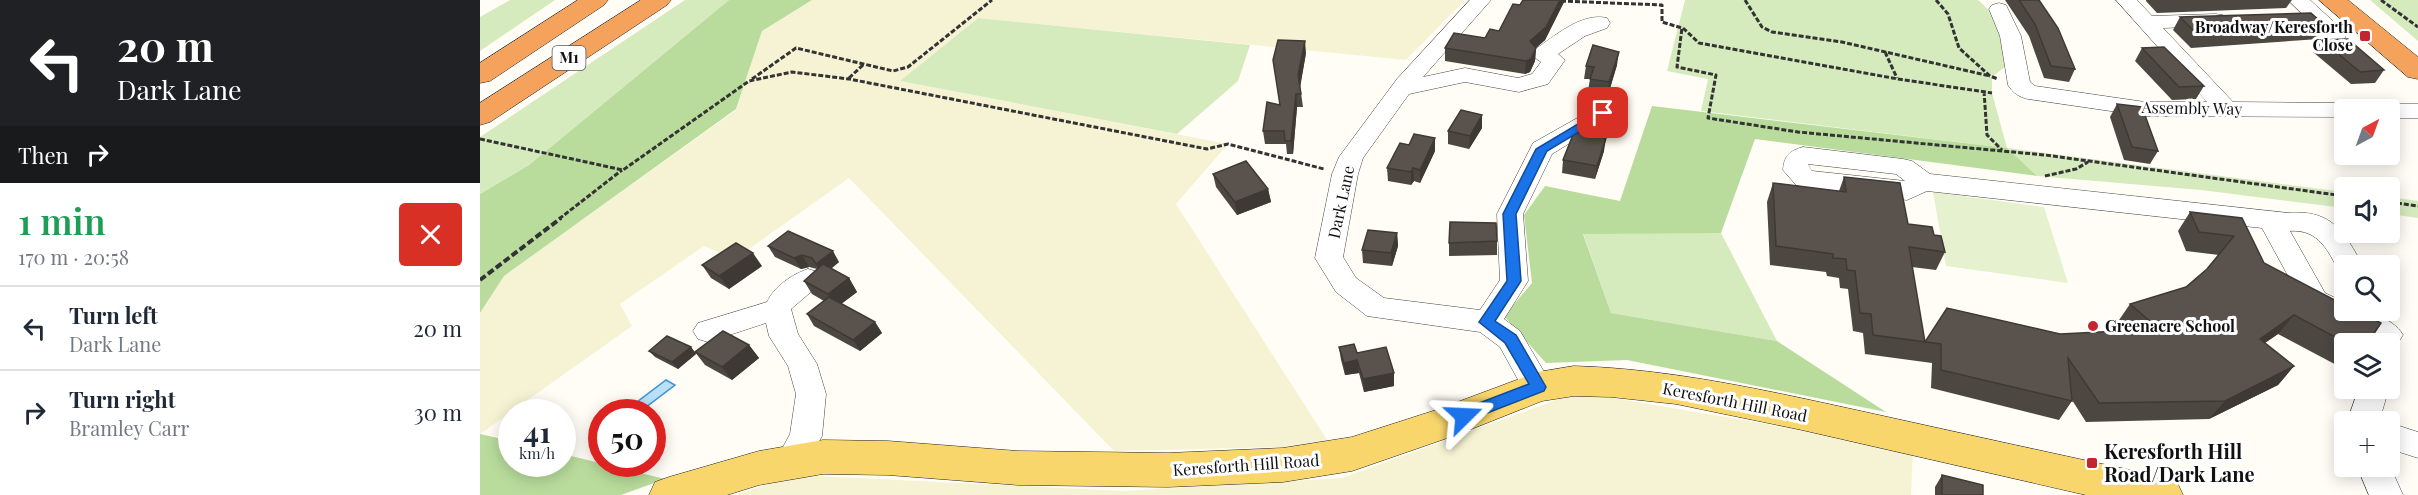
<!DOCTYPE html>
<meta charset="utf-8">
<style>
:root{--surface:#fff;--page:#f2f2f3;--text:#1f2937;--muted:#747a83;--line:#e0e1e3}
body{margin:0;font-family:"Playfair Display",serif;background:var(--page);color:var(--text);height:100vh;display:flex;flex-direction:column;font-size:22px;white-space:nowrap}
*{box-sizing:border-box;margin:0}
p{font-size:20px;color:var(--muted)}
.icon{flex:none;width:33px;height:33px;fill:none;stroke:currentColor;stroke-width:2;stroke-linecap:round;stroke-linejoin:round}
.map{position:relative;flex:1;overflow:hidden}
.details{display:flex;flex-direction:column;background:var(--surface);width:480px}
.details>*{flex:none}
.hud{background:#202124;color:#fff;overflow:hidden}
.needle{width:39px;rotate:41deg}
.fabs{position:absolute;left:1854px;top:99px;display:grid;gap:12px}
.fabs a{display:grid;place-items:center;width:66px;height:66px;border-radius:6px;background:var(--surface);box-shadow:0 3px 15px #0003;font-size:30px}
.speed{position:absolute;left:18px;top:399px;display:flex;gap:12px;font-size:30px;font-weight:700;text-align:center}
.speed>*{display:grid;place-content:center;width:78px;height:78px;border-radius:50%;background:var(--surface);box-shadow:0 3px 15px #0003;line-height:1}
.speed small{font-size:15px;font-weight:400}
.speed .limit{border:9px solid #d22;background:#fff;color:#111}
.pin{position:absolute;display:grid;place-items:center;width:51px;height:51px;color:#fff;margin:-26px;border-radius:12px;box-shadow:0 3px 9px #0006}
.me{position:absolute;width:66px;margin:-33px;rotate:69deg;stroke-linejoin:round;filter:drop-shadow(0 0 4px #0008)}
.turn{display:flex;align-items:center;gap:21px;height:126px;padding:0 18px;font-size:27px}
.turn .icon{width:78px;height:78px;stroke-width:2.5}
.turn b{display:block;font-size:42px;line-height:51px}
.then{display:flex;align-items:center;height:57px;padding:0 18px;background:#0003;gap:12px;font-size:22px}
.round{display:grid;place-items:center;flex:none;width:63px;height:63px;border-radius:6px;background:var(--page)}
.overview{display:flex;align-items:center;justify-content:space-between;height:102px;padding:0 18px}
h1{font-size:36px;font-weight:600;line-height:45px;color:#1e9e55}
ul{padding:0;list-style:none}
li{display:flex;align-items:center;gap:18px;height:84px;padding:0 18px;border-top:2px solid var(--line)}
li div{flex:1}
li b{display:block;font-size:22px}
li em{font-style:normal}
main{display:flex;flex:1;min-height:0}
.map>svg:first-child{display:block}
.farmland{fill:#f6f3d4}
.green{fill:#d5ebbd}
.forest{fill:#b9dc9c}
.pitch{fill:#e6f2cf}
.water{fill:#b9e0f7;stroke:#3f96cf;stroke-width:1.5}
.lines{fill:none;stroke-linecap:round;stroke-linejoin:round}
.minor-casing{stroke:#444;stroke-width:1}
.major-casing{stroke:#222;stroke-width:1}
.highway-casing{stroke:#222;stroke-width:1}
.path-far1{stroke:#333;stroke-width:3;stroke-dasharray:5 2;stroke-linecap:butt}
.path{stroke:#333;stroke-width:4;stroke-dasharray:7 3;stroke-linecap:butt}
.minor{fill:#fff;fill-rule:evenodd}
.major{fill:#f9d66b;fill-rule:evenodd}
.highway{fill:#f5a25d;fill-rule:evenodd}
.wall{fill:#4d4742}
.shaded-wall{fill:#3f3936}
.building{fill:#5a524d;stroke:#3f3936;stroke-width:1.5}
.route{fill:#1a73e8;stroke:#114b97;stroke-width:1.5}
.poi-dot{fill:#c4262e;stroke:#fff;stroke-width:2}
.labels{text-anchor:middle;stroke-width:6;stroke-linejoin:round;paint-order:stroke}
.shield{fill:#fff;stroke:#585858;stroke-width:1.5}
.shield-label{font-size:15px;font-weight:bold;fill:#111}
.poi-label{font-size:16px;font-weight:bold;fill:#111;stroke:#fff;text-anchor:end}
.street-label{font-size:16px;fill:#111;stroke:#fff}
.near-poi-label{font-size:20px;font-weight:bold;fill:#111;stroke:#fff;text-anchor:start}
</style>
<main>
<section class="details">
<div class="hud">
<div class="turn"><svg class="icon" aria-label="left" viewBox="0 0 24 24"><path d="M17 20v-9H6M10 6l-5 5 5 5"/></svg><div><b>20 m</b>Dark Lane</div></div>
<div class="then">Then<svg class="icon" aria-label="right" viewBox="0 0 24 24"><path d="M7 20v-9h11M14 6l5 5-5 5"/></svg></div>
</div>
<div class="overview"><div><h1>1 min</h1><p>170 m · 20:58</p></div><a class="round" style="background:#d93025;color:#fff"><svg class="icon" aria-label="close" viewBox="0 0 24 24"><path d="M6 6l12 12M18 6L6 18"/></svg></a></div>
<ul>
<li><svg class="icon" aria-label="left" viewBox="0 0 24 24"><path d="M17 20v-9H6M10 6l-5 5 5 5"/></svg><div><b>Turn left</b><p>Dark Lane</p></div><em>20 m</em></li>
<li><svg class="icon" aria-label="right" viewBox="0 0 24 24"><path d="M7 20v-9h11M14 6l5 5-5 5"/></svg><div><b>Turn right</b><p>Bramley Carr</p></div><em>30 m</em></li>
</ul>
</section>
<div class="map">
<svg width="1938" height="495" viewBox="0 0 1938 495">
<rect width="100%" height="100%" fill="#fffdf5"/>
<path class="farmland" d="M332 0H985L926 60 498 18 420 81 748 144 696 204 851 446 634 451 369 178 255 259 224 246 140 304 152 326 0 434V313L24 276 256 110 282 31Z
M1098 392 1433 449 1431 495H255L314 475 644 491 862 478Z"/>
<path class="green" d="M30 0H75L0 51V17Z
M205 0H249L49 165 0 194V137Z
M1205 0H1498C1522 20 1522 37 1526 66L1512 77V93L1527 148 1864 192V208L1721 190 1557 176 1526 148 1221 111 1228 79 1187 71Z
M1890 0H1938V41Z
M498 18 770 45 758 81 697 134 420 81Z
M1910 197 1938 201V218L1910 214Z
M1103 233H1241L1297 341 1131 313Z"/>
<path class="forest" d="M249 0H332L282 31 256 109 24 276 0 313V194L49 165Z
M1172 106 1527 148 1557 176 1275 139 1241 233 1103 234 1131 313 1297 341 1406 412 1147 360 1066 363 1024 316 1052 283 1044 215 1065 186 1140 201Z
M0 434 31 441 32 464H82L83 454 185 479 141 495H0Z"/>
<path class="pitch" d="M1453 192 1564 207 1588 283 1466 266Z"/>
<path class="water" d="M186 380 195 385 166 407 157 402Z"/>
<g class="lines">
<defs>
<path id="minor" d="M990 0H1011L943 77 985 68 1038 78 1052 74 1061 62 1051 55 1054 50C1074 37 1101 12 1127 18L1130 23 1127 28 1105 36 1078 54 1085 60 1068 84 1039 92 985 82 929 94 883 158 878 174 863 257 876 278 904 298 1000 310 1020 280 1017 214 1050 149 1053 143 1115 108 1123 106 1131 108 1135 113 1131 118 1072 154 1043 214 1048 281 1024 319 1040 331 1073 387 1069 396 1058 399 1047 396 1020 347 1000 332 887 316 856 292 835 258 852 174 859 157 917 79Z
M1636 0H1657L1672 16 1735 14 1743 15 1746 20 1743 25 1735 26 1683 28 1753 102 1864 103 1872 105 1875 110H1864V117L1665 116 1548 99C1539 97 1533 93 1528 85L1520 36 1509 9 1512 5 1519 3 1526 5 1541 36 1550 82 1555 86 1665 102H1727Z
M1808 0H1830L1867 34 1864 39 1856 40 1848 39Z
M1910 104H1938V118H1910V110H1899L1902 106Z
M1323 147 1423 159 1432 161 1450 174 1809 213C1852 209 1865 233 1883 266H1864V274L1860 273C1848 251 1839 229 1810 231L1845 293 1864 302V310C1884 310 1913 317 1923 335L1918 343 1910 346V344H1900L1825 307 1782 228 1447 191 1427 200 1325 187 1316 185 1303 170C1304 156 1309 151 1323 147ZM1328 164 1416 174 1425 181 1332 171Z
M328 269 338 272 342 279 338 286 311 309 318 334 337 364 346 394 342 436 323 470 312 474 301 470 296 460 310 434 316 394 308 366 289 336 286 323 228 342 218 339 213 331 218 323 287 302C294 287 312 274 328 269Z
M1879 388H1909L1899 422H1867Z
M1910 423 1938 432V458L1910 449Z
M1877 466H1910L1923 495H1889Z"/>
<path id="major" d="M1094 366C1193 369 1289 391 1385 412 1485 434 1584 456 1683 477L1697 482 1703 495H1606L1322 430 1196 404 1131 397 1094 396 1062 401 979 434 872 471 803 482 688 487 538 485 408 475 343 474 279 485 247 495H169L175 482 189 477 279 451 343 440 408 441 538 451 688 453 803 448 872 437 956 410 1058 372Z"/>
<path id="highway" d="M98 0H128L124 5 10 81 0 83V63Z
M161 0H191L187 5 10 122 0 125V103Z
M1839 0H1868L1938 57V79L1928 77Z"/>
</defs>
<use href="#minor" class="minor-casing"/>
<use href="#major" class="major-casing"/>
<use href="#highway" class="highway-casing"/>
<path class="path-far1" d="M1265 0 1282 27 1292 32 1362 42 1510 76
M1456 0 1468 14 1479 48 1510 76 1518 79
M1901 0 1938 27
M1081 1 1182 5V22L1202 28 1197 67 1236 75 1228 118 1318 132 1565 155 1864 196
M1203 28 1219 43 1418 79 1512 93
M1405 52 1417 78
M369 78 384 64
M272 79 316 48 413 71 428 67 512 0
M1504 91 1507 135 1522 150
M0 139 143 170 269 81 312 72 369 79 727 149 748 144 844 169
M1565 176 1596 169 1608 162
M1910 202 1938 206
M79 219 142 170"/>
<path class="path" d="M0 280 81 218"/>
<use href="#minor" class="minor"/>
<use href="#major" class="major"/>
<use href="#highway" class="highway"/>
</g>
<path class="wall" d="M1043 0H1085L1065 40 1056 48 1055 61 1050 72 1045 74 965 61V48L1005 38 1019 31 1040 5Z
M1525 0H1559L1595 69 1589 82 1564 78 1549 36Z
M1666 0H1812L1806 8 1677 13 1666 1Z
M1700 17 1847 27 1839 39 1711 48 1693 30Z
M1842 40 1904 70 1895 83 1871 84 1833 52Z
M1662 48 1724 86 1716 99 1692 100 1655 61Z
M826 53 820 86 823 107H817L813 154H807L806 144H785L783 131 800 105Z
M1137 65 1128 95 1108 91 1110 79H1104L1106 66Z
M1637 104 1678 151 1670 164 1644 160 1630 117Z
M1002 115V128L989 149 968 144V131Z
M955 151 940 183 934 181 931 185 908 181 907 168Z
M1124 151 1115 179 1082 173 1083 160Z
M733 174 788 189 791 202 757 215 736 187Z
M1364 177 1428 224 1454 235 1465 252 1456 270 1432 267 1445 342 1646 331 1637 323 1650 304 1706 287 1727 269 1739 255 1706 251 1698 231 1710 212 1762 218 1784 263 1887 344H1864V369L1798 334 1785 343 1814 366 1798 385 1729 419 1606 422 1592 400V401L1579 420 1451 388 1452 363 1385 354 1383 333 1373 331 1368 289 1360 288 1359 278 1347 276 1346 272 1290 265 1287 202 1293 183 1359 191Z
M917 233 918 246 912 266 883 263 882 250Z
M1017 241V255L969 256V243Z
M288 246 359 262 351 269 369 278 377 292 361 304 395 322 402 333 380 351 334 326 327 314 344 301 332 294 324 281 337 269 329 267 321 269 295 257Z
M222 265 282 266 249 289 231 278Z
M269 345 279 358 252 380 225 365 215 352Z
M211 347 216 354 198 369 175 357 169 351Z
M859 347 877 353 914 386 884 392 879 373 865 375 861 360Z
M1462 475 1503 495H1455V487Z"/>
<path class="shaded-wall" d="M1080 0H1085L1065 40 1049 54 1050 41Z
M825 41 826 53 820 88 818 75Z
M1056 48 1055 61 1050 72 1045 74 1046 61Z
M1139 52 1137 65 1128 95 1129 82Z
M816 94 817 107 813 154 811 141Z
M1002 115V128L989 149 990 136Z
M955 138V151L940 183V170Z
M1126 138 1124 151 1115 179 1117 166Z
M933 168 934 181 931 185V172Z
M788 189 791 202 757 215 755 202Z
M917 233 918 246 912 266 911 253Z
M353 251 359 262 342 275 336 264Z
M273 253 282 266 249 289 239 276Z
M322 255 329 267 321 269 314 258Z
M369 278 377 292 356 308 348 294Z
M1814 315 1798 334 1764 357 1780 339Z
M395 322 402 333 380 351 373 340Z
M269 345 279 358 252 380 242 367Z
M211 347 216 354 198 369 192 362Z
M877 360 879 373 865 375 864 363Z
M1814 366 1798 385 1729 419 1745 401Z
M914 373V386L884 392 883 379Z"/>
<path class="building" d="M1043 0H1080L1066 27 1050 41 1056 48 1051 59 1046 61 965 48 974 33 1005 38 1010 29 1019 31 1033 4 1040 5Z
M1539 0H1559L1578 28 1595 69 1571 66 1555 24Z
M1831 13 1847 27 1718 35 1700 17Z
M1868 39 1904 70 1880 72 1842 40Z
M798 40 825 41 818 75 821 94H816L811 141H805L804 131H783L787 102 800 105 793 60Z
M1113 45 1139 52 1129 82 1110 79 1114 67 1106 66Z
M1684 47 1724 86 1699 87 1662 48Z
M1637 104 1662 107 1678 151 1652 147Z
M981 110 1002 115 990 136 968 131Z
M1094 132 1126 138 1117 166 1083 160Z
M934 134 955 138 940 170 933 168 931 172 907 168 920 143 929 145Z
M766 161 788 189 755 202 733 174Z
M1364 177 1420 183 1428 224 1452 227 1454 235 1461 236 1465 252 1429 247 1445 342 1467 308 1580 334 1679 329 1650 304 1706 287 1727 269 1754 236 1719 232 1710 212 1762 218 1784 263 1864 305V310H1876L1901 323 1887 344H1868L1814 315 1780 339 1814 366 1745 401 1619 403 1588 358 1592 401 1461 370V344L1393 335 1391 314 1380 313 1375 271 1367 270 1366 259 1353 258V254L1296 246 1293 183 1366 192Z
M970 222 1016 223 1017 241 969 243Z
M888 230 917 233 911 253 882 250Z
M308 231 353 251 336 264 332 258 322 255 314 258 288 246Z
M256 243 273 253 239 276 222 265Z
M343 264 369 278 348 294 324 281Z
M349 297 395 322 373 340 327 314Z
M243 331 269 345 242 367 215 352Z
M187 336 211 347 192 362 169 351Z
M874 344 877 353 906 347 914 373 883 379 877 360 864 363 859 347Z
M1462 475 1503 485V495H1462Z"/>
<path class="route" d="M1123 109 1127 110V115L1067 151 1036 214 1041 281 1015 321 1036 335 1066 387 1064 391 989 420 984 422 978 420 976 416 978 411 1049 384 1025 343 999 322 1027 281 1023 214 1056 149Z"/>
<g class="poi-dot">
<rect x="1879" y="30" width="12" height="12" rx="3"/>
<circle cx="1613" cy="326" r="6"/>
<rect x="1606" y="457" width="12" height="12" rx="3"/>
</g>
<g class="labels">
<rect class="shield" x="72.5" y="46" width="33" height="24" rx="4.5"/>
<g class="shield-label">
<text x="89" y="63">M1</text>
</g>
<g class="poi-label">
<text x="1873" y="33">Broadway/Keresforth<tspan x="1873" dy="18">Close</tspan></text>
<text x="1625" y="332" text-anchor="start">Greenacre School</text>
</g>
<g class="street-label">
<text transform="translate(1712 108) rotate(1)" y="6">Assembly Way</text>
<text transform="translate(861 202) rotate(-78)" y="6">Dark Lane</text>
<text transform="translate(1255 402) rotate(11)" y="6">Keresforth Hill Road</text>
<text transform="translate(766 465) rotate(-4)" y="6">Keresforth Hill Road</text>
</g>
<g class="near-poi-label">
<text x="1624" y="459">Keresforth Hill<tspan x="1624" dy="23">Road/Dark Lane</tspan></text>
</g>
</g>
</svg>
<div class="fabs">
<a><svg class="needle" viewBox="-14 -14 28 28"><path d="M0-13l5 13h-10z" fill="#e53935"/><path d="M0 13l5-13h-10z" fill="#747a83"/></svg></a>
<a><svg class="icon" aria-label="sound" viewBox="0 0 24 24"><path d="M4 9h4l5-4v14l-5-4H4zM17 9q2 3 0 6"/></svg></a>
<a><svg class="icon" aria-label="search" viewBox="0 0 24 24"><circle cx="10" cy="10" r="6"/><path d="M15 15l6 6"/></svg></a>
<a><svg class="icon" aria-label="layers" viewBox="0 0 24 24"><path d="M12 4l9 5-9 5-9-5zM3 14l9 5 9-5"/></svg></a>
<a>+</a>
</div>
<div class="speed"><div>41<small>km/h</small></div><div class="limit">50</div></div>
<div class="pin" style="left:1123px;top:113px;background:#d93025"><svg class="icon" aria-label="arrive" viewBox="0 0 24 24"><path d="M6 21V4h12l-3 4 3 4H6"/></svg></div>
<svg class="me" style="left:984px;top:416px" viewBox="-20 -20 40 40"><path d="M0-17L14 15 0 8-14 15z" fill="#1a73e8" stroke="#fff" stroke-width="4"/></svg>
</div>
</main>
